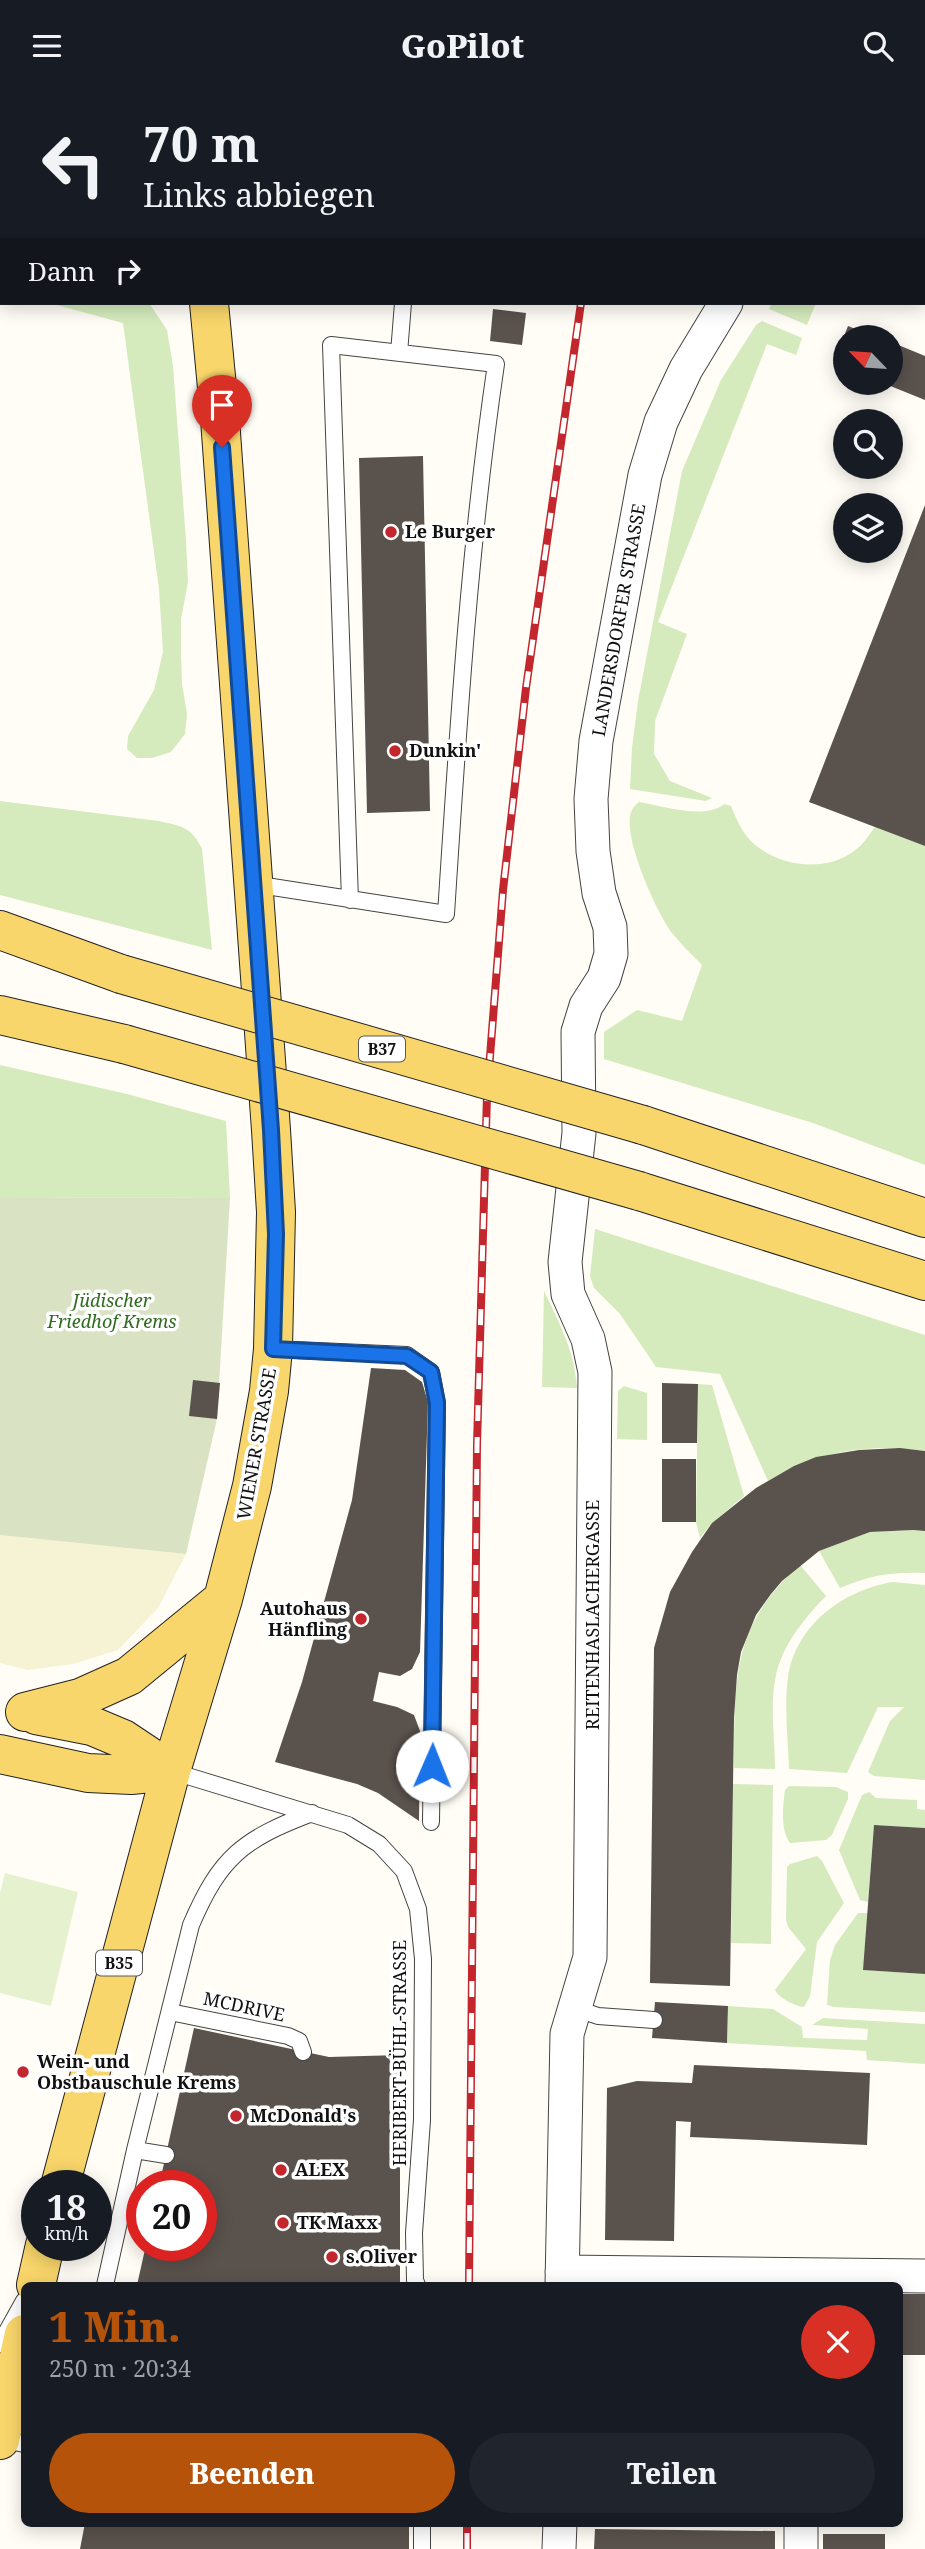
<!DOCTYPE html>
<html lang="de">
<meta charset="utf-8">
<style>
:root{--surface:#171b24;--page:#20242c;--text:#f1f3f6;--muted:#9ea1a6;--accent:#b45309}
body{margin:0;font-family:"Noto Serif",serif;background:var(--page);color:var(--text);height:100vh;display:flex;flex-direction:column;font-size:26px;white-space:nowrap}
*{box-sizing:border-box;margin:0}
p{font-size:23px;color:var(--muted)}
.icon{flex:none;width:38px;height:38px;fill:none;stroke:currentColor;stroke-width:2;stroke-linecap:round;stroke-linejoin:round}
.map{position:relative;flex:1;overflow:hidden}
.details{position:absolute;left:21px;top:2191px;width:882px;height:245px;display:flex;flex-direction:column;background:var(--surface);border-radius:10px;box-shadow:0 4px 18px #0003}
.details>*{flex:none}
.guide{position:absolute;left:0px;top:0px;width:926px;height:214px;box-shadow:0 4px 18px #0003;background:#171b24;color:var(--text);overflow:hidden}
.needle{width:46px;rotate:295deg}
.fabs{position:absolute;left:833px;top:234px;display:grid;gap:14px}
.fabs a{display:grid;place-items:center;width:70px;height:70px;border-radius:50%;background:var(--surface);box-shadow:0 4px 18px #0003;font-size:35px}
.speed{position:absolute;left:21px;top:2079px;display:flex;gap:14px;font-size:35px;font-weight:700;text-align:center}
.speed>*{display:grid;place-content:center;width:91px;height:91px;border-radius:50%;background:var(--surface);box-shadow:0 4px 18px #0003;line-height:1}
.speed small{font-size:18px;font-weight:400}
.speed .limit{border:10px solid #d22;background:#fff;color:#111}
.pin{position:absolute;display:grid;place-items:center;width:60px;height:60px;color:#fff;margin:-72px -30px;border-radius:50% 50% 50% 0;rotate:-45deg;box-shadow:0 0 7px #0007}
.pin .icon{rotate:45deg}
.me{position:absolute;width:77px;margin:-38px;rotate:1deg;stroke-linejoin:round;filter:drop-shadow(0 0 5px #0008)}
.turn{display:flex;align-items:center;gap:24px;height:147px;padding:0 28px;font-size:32px}
.turn .icon{width:91px;height:91px;stroke-width:2.5}
.turn b{display:block;font-size:49px;line-height:60px}
.then{display:flex;align-items:center;height:66px;padding:0 28px;background:#0003;gap:14px;font-size:26px}
.round{display:grid;place-items:center;flex:none;width:74px;height:74px;border-radius:37px;background:var(--page)}
.overview{display:flex;align-items:center;justify-content:space-between;height:119px;padding:0 28px}
h1{font-size:42px;font-weight:800;line-height:52px;color:var(--accent)}
.cta{display:flex;gap:14px;margin-top:auto;padding:14px 28px}
.cta a{flex:1;height:80px;border-radius:42px;background:var(--accent);color:#fff;font-size:28px;font-weight:800;line-height:80px;text-align:center}
.cta a+a{background:var(--page);color:var(--text)}
header{display:flex;justify-content:space-between;align-items:center;height:91px;padding:0 28px;background:var(--surface);font-size:32px;font-weight:800}
.map>svg:first-child{display:block}
.farmland{fill:#f6f3d4}
.green{fill:#d5ebbd}
.cemetery{fill:#d9e3c4}
.pitch{fill:#e6f2cf}
.building{fill:#5a524d}
.lines{fill:none;stroke-linecap:round;stroke-linejoin:round}
.service-casing{stroke:#444;stroke-width:18}
.minor-casing{stroke:#444;stroke-width:35}
.primary-casing{stroke:#222;stroke-width:40}
.service{stroke:#fff;stroke-width:16}
.minor{stroke:#fff;stroke-width:33}
.primary{stroke:#f9d66b;stroke-width:38}
.rail-casing{stroke:#c4262e;stroke-width:8}
.rail{stroke:#fff;stroke-width:5;stroke-dasharray:16;stroke-linecap:butt}
.primary-bridge-casing{stroke:#222;stroke-width:40;stroke-linecap:butt}
.primary-bridge{stroke:#f9d66b;stroke-width:38}
.route-casing{stroke:#114b97;stroke-width:18}
.route{stroke:#1a73e8;stroke-width:12}
.poi-dot{fill:#c4262e;stroke:#fff;stroke-width:2.5}
.labels{text-anchor:middle;stroke-width:7;stroke-linejoin:round;paint-order:stroke}
.shield{fill:#fff;stroke:#585858;stroke-width:2}
.shield-label{font-size:16px;font-weight:bold;fill:#111}
.poi-label{font-size:18px;font-weight:bold;fill:#111;stroke:#fff;text-anchor:start}
.street-label{font-size:18px;fill:#111;stroke:#fff}
.park-label{font-size:18px;font-style:italic;fill:#2f6b1f;stroke:#fff}
</style>
<header><svg class="icon" aria-label="menu" viewBox="0 0 24 24"><path d="M4 6h16M4 12h16M4 18h16"/></svg>GoPilot<svg class="icon" aria-label="search" viewBox="0 0 24 24"><circle cx="10" cy="10" r="6"/><path d="M15 15l6 6"/></svg></header>
<div class="map">
<svg width="925" height="2458" viewBox="0 0 925 2458">
<rect width="100%" height="100%" fill="#fffdf5"/>
<path class="farmland" d="M0 1444 186 1463 158 1517 118 1559 73 1573 28 1579 0 1572Z"/>
<path class="green" d="M49 212H149L167 239 173 275 186 450 188 491 181 528V563L182 593 187 623 185 643 171 661 152 667H137L127 658 128 645 154 599 163 561 159 498 123 232Z
M772 212H816L807 234 769 218Z
M762 230 802 247 796 264 767 253 658 531 687 543 655 630 654 663 670 690 712 707 706 710 630 698 632 657 638 610 682 380 721 289 756 234Z
M0 710 159 730C181 735 192 736 202 758L212 859 0 804Z
M639 711C663 715 706 729 724 713L731 715C736 727 741 739 749 748 774 775 824 783 854 760 863 754 868 745 875 736L925 755V1074L813 1032 604 968V941L637 919 682 930 702 874C692 864 681 853 672 842 657 822 620 742 632 719 633 716 637 713 639 711Z
M0 974 127 1003 226 1030 230 1107 0 1106Z
M595 1138 925 1244V1360C867 1353 819 1359 768 1390L720 1283 656 1276 620 1223 594 1197 590 1185Z
M544 1200C559 1231 575 1261 577 1297L542 1296Z
M698 1293 712 1294 744 1405 712 1432 700 1447 696 1431Z
M624 1295 647 1302V1349L617 1348 618 1300Z
M913 1439 925 1440V1482C891 1481 871 1484 840 1497L819 1460 870 1441Z
M800 1474 826 1505C803 1529 781 1555 775 1589 770 1614 775 1652 775 1678L734 1677C735 1591 730 1535 800 1474Z
M893 1491 925 1494V1689L874 1685 868 1681 890 1630 904 1616H878L847 1682 789 1678C788 1648 784 1617 788 1586 796 1534 843 1499 893 1491Z
M733 1693 773 1694 771 1853 731 1852Z
M789 1695 836 1696 848 1701V1708L832 1744 826 1749 790 1752C780 1739 783 1715 785 1699Z
M869 1701 876 1707 917 1709V1718L925 1719V1737L874 1734 868 1811 860 1809 839 1759 862 1704Z
M817 1765 822 1770 844 1812 817 1851 810 1905 804 1916C795 1915 779 1907 775 1899L806 1858 788 1836 786 1829 787 1776 790 1773Z
M858 1822H868L864 1879 925 1883V1921L834 1916 827 1914 830 1869 835 1854Z
M728 1915 773 1918 802 1936 803 1947 867 1949 868 1938 812 1934 823 1927 925 1933V1973L867 1969 866 1960 727 1952Z"/>
<path class="cemetery" d="M0 1106 230 1107 217 1328 186 1463 0 1444Z"/>
<path class="pitch" d="M5 1782 78 1801 51 1915 0 1902V1802Z"/>
<path class="building" d="M493 218 526 222 522 254 490 250Z
M848 235 878 247H845V278L833 273Z
M891 251 925 265V309L883 292H891Z
M423 365 430 720 367 722 359 367Z
M925 414V755L809 711Z
M371 1277 405 1279 422 1291 428 1311 420 1561 412 1578 400 1585 379 1581 373 1610 397 1616 414 1624 420 1640 419 1730 378 1702 357 1693 275 1671 302 1591 352 1409Z
M193 1289 220 1292 217 1328 189 1325Z
M662 1292 698 1293 697 1352H662Z
M900 1357 925 1360V1440L913 1439 870 1441 819 1460 782 1490 771 1503 756 1524 741 1561 737 1584 734 1627 730 1895 650 1892 654 1557 670 1501 692 1461 712 1432 756 1397 794 1375 816 1366 859 1359Z
M662 1368H696V1431H662Z
M874 1734 925 1737V1883L863 1879Z
M655 1911 728 1915 727 1952 652 1947Z
M194 1937 329 1966 400 1964V2194H137L146 2154H201V2095H159Z
M694 1974 870 1982 867 2054 690 2046 691 2031 676 2030 674 2150 605 2149 607 1997 637 1990 692 1992Z
M900 2203H925V2264H900Z
M85 2432H409V2458H80Z
M595 2438 775 2440V2458H594Z
M823 2443H885V2458H823Z"/>
<g class="lines">
<defs>
<path id="service" d="M545 2V0
M399 262 403 212
M253 793 446 823C458 639 469 456 496 273L331 254 350 809
M273 1258 407 1264 431 1281 437 1312 431 1731
M171 1680 348 1734 379 1753 404 1780 418 1818 423 1868 422 2029 414 2142 415 2189 417 2194
M574 1917 598 1925 654 1929
M170 1921 288 1945 299 1950 303 1961
M135 2059 166 2064
M105 2194 135 2059 191 1834C220 1766 243 1748 312 1722
M0 2253 24 2210
M0 2348 24 2353
M422 2458V2432"/>
<path id="minor" d="M816 2V0
M562 2181 925 2185
M562 2194 567 1943 590 1866 595 1281 588 1248 568 1203 565 1171 579 1042 578 941 586 915 604 887 611 863 610 836 599 802 593 760 591 708 596 650 645 384 661 331 686 278 726 212
M559 2458 560 2432
M801 2458V2432"/>
<path id="primary" d="M198 0V2
M0 79H2
M0 128 2 129
M0 839 121 883
M0 924 124 953
M643 1034 925 1127
M639 1100 925 1190
M25 1621 80 1607 129 1585 223 1508
M36 1624 92 1635 123 1648 171 1680
M0 1663 88 1682 131 1684 171 1680
M60 2095 171 1680 223 1508 252 1395 269 1300 273 1258 276 1121 271 1039 220 328 209 212
M36 2194 45 2154
M0 2349 24 2243"/>
</defs>
<use href="#service" class="service-casing"/>
<use href="#minor" class="minor-casing"/>
<use href="#primary" class="primary-casing"/>
<use href="#service" class="service"/>
<use href="#minor" class="minor"/>
<use href="#primary" class="primary"/>
<defs>
<path id="rail" d="M613 2V0
M469 2194 477 1354 487 1004 503 799 526 597 581 212
M467 2458V2432"/>
</defs>
<use href="#rail" class="rail-casing"/>
<use href="#rail" class="rail"/>
<defs>
<path id="primary-bridge" d="M121 883 643 1034
M124 953 639 1100"/>
</defs>
<use href="#primary-bridge" class="primary-bridge-casing"/>
<use href="#primary-bridge" class="primary-bridge"/>
</g>
<g class="lines">
<defs>
<path id="route" d="M222 356 271 1039 276 1143 273 1258 407 1265 431 1281 437 1312 432 1675"/>
</defs>
<use href="#route" class="route-casing"/>
<use href="#route" class="route"/>
</g>
<g class="poi-dot">
<circle cx="391" cy="441" r="7"/>
<circle cx="395" cy="660" r="7"/>
<circle cx="361" cy="1528" r="7"/>
<circle cx="23" cy="1981" r="7"/>
<circle cx="236" cy="2025" r="7"/>
<circle cx="281" cy="2079" r="7"/>
<circle cx="283" cy="2132" r="7"/>
<circle cx="332" cy="2166" r="7"/>
</g>
<g class="labels">
<g class="shield">
<rect x="359" y="945.5" width="46" height="25" rx="5"/>
<rect x="96" y="1859.5" width="46" height="25" rx="5"/>
</g>
<g class="shield-label">
<text x="382" y="964">B37</text>
<text x="119" y="1878">B35</text>
</g>
<g class="poi-label">
<text x="405" y="447">Le Burger</text>
<text x="409" y="666">Dunkin'</text>
<text x="347" y="1524" text-anchor="end">Autohaus<tspan x="347" dy="21">Hänfling</tspan></text>
<text x="37" y="1977">Wein- und<tspan x="37" dy="21">Obstbauschule Krems</tspan></text>
<text x="250" y="2031">McDonald's</text>
<text x="295" y="2085">ALEX</text>
<text x="297" y="2138">TK Maxx</text>
<text x="346" y="2172">s.Oliver</text>
</g>
<g class="street-label">
<text transform="translate(619 529) rotate(-80)" y="6">LANDERSDORFER STRASSE</text>
<text transform="translate(257 1353) rotate(-80)" y="6">WIENER STRASSE</text>
<text transform="translate(593 1524) rotate(-90)" y="6">REITENHASLACHERGASSE</text>
<text transform="translate(244 1916) rotate(12)" y="6">MCDRIVE</text>
<text transform="translate(400 1962) rotate(-90)" y="6">HERIBERT-BÜHL-STRASSE</text>
</g>
<g class="park-label">
<text x="112" y="1216">Jüdischer<tspan x="112" dy="21">Friedhof Krems</tspan></text>
</g>
</g>
</svg>
<div class="fabs">
<a><svg class="needle" viewBox="-14 -14 28 28"><path d="M0-13l5 13h-10z" fill="#e53935"/><path d="M0 13l5-13h-10z" fill="#9ea1a6"/></svg></a>
<a><svg class="icon" aria-label="search" viewBox="0 0 24 24"><circle cx="10" cy="10" r="6"/><path d="M15 15l6 6"/></svg></a>
<a><svg class="icon" aria-label="layers" viewBox="0 0 24 24"><path d="M12 4l9 5-9 5-9-5zM3 14l9 5 9-5"/></svg></a>
</div>
<div class="speed"><div>18<small>km/h</small></div><div class="limit">20</div></div>
<div class="pin" style="left:222px;top:356px;background:#d93025"><svg class="icon" aria-label="arrive" viewBox="0 0 24 24"><path d="M6 21V4h12l-3 4 3 4H6"/></svg></div>
<svg class="me" style="left:432px;top:1675px" viewBox="-20 -20 40 40"><circle r="19" fill="#fff"/><path d="M0-13L10 11 0 6-10 11z" fill="#1a73e8"/></svg>
<div class="guide">
<div class="turn"><svg class="icon" aria-label="left" viewBox="0 0 24 24"><path d="M17 20v-9H6M10 6l-5 5 5 5"/></svg><div><b>70 m</b>Links abbiegen</div></div>
<div class="then">Dann<svg class="icon" aria-label="right" viewBox="0 0 24 24"><path d="M7 20v-9h11M14 6l5 5-5 5"/></svg></div>
</div>
<section class="details">
<div class="overview"><div><h1>1 Min.</h1><p>250 m · 20:34</p></div><a class="round" style="background:#d93025;color:#fff"><svg class="icon" aria-label="close" viewBox="0 0 24 24"><path d="M6 6l12 12M18 6L6 18"/></svg></a></div>
<div class="cta"><a>Beenden</a><a>Teilen</a></div>
</section>
</div>
